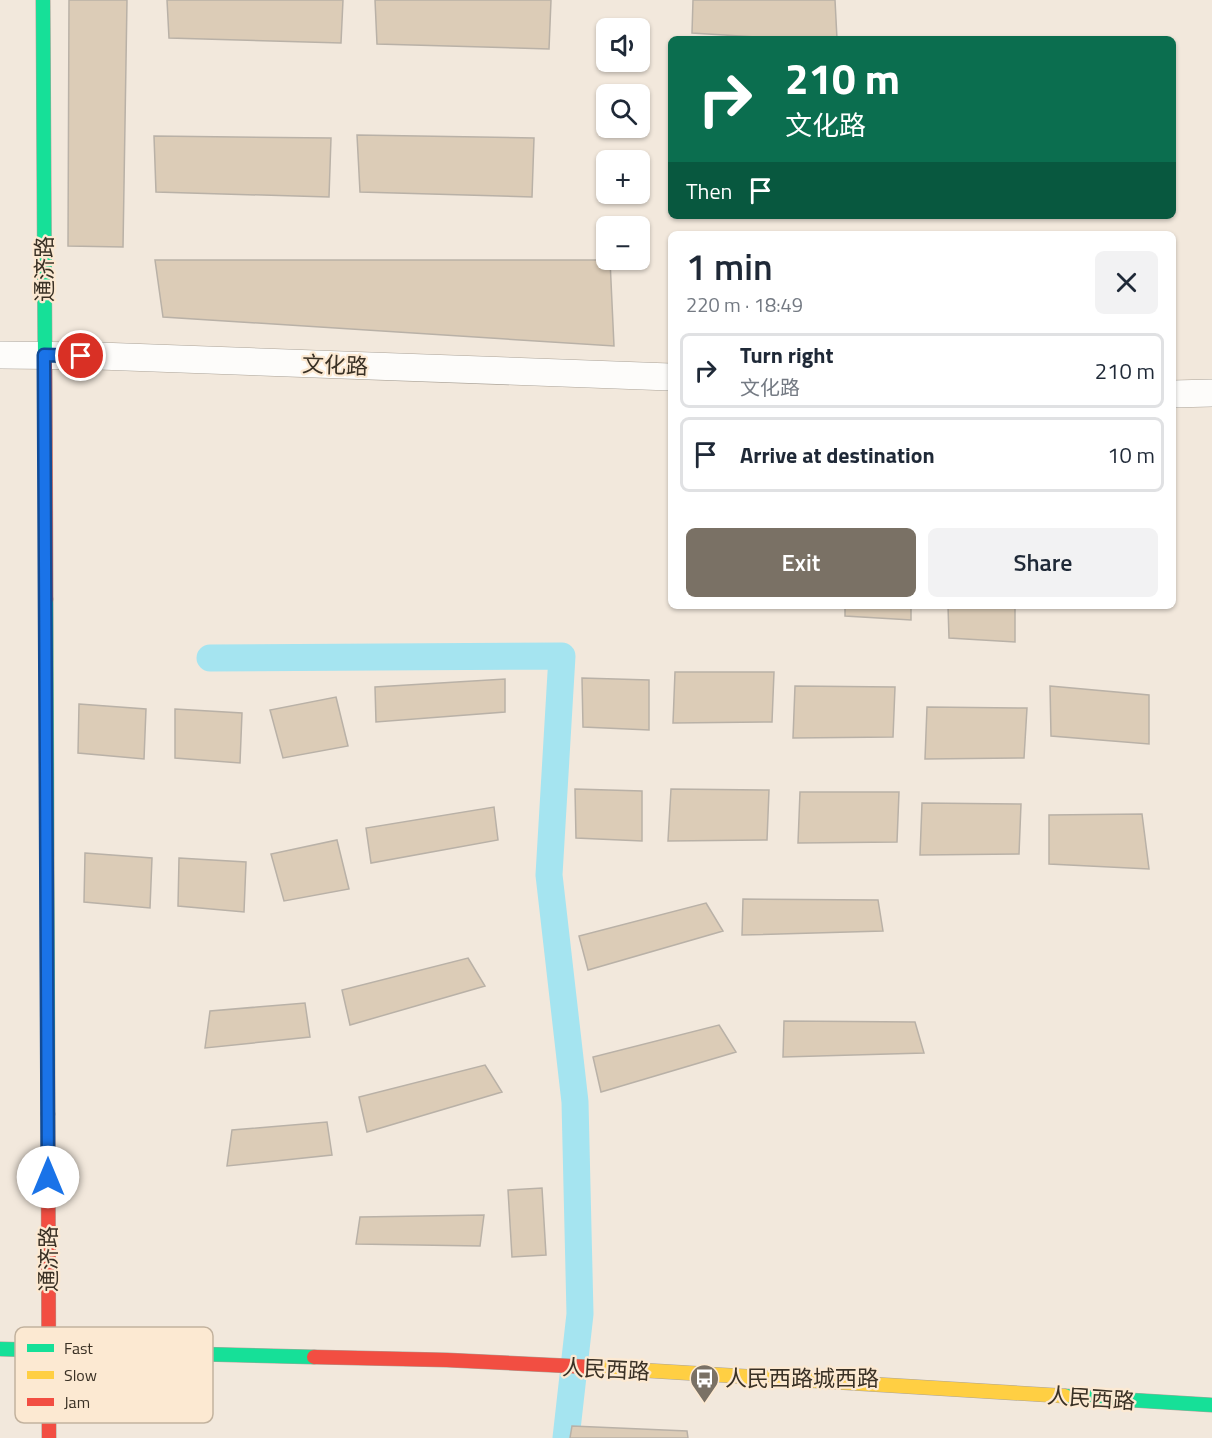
<!DOCTYPE html>
<meta charset="utf-8">
<style>
:root{--surface:#fff;--page:#f2f2f3;--text:#1f2937;--muted:#747a83;--line:#e0e1e3;--accent:#7a7165}
body{margin:0;font-family:"Titillium Web","Noto Sans SC",sans-serif;background:var(--page);color:var(--text);height:100vh;display:flex;flex-direction:column;font-size:22px;white-space:nowrap}
*{box-sizing:border-box;margin:0}
p{font-size:20px;color:var(--muted)}
.icon{flex:none;width:33px;height:33px;fill:none;stroke:currentColor;stroke-width:2;stroke-linecap:round;stroke-linejoin:round}
.map{position:relative;flex:1;overflow:hidden}
.side{position:absolute;left:668px;top:231px;width:508px;height:378px;display:flex;flex-direction:column;background:var(--surface);border-radius:9px;box-shadow:0 2px 4px #0004}
.side>*{flex:none}
.hud{position:absolute;left:668px;top:36px;width:508px;height:183px;border-radius:9px;box-shadow:0 2px 4px #0004;background:#0b6e4f;color:#fff;overflow:hidden}
.fabs{position:absolute;left:596px;top:18px;display:grid;gap:12px}
.fabs a{display:grid;place-items:center;width:54px;height:54px;border-radius:9px;background:var(--surface);box-shadow:0 2px 4px #0004;font-size:30px}
.pin{position:absolute;display:grid;place-items:center;width:51px;height:51px;color:#fff;margin:-26px;border:3px solid #fff;border-radius:50%;box-shadow:0 2px 6px #0007}
.me{position:absolute;width:66px;margin:-33px;rotate:0deg;stroke-linejoin:round;filter:drop-shadow(0 0 4px #0008)}
.turn{display:flex;align-items:center;gap:21px;height:126px;padding:0 18px;font-size:27px}
.turn .icon{width:78px;height:78px;stroke-width:2.5}
.turn b{display:block;font-size:42px;line-height:51px}
.then{display:flex;align-items:center;height:57px;padding:0 18px;background:#0003;gap:12px;font-size:22px}
.round{display:grid;place-items:center;flex:none;width:63px;height:63px;border-radius:9px;background:var(--page)}
.headline{display:flex;align-items:center;justify-content:space-between;height:102px;padding:0 18px}
h1{font-size:36px;font-weight:600;line-height:45px}
.button{display:flex;gap:12px;margin-top:auto;padding:12px 18px}
.button a{flex:1;height:69px;border-radius:9px;background:var(--accent);color:#fff;font-size:24px;font-weight:600;line-height:69px;text-align:center}
.button a+a{background:var(--page);color:var(--text)}
ul{padding:0;list-style:none}
li{display:flex;align-items:center;gap:18px;height:75px;margin:0 12px 9px;padding:0 6px;border:3px solid var(--line);border-radius:9px}
li div{flex:1}
li b{display:block;font-size:22px}
li em{font-style:normal}
.map>svg:first-child{display:block}
.lines{fill:none;stroke-linecap:round;stroke-linejoin:round}
.canal{stroke:#a5e4f0;stroke-width:27}
.building{fill:#dcccb7;stroke:#b9b1a7;stroke-width:1.5}
.street-casing{stroke:#aba398;stroke-width:28}
.fast-casing{stroke:#aba398;stroke-width:15}
.slow-casing{stroke:#aba398;stroke-width:15}
.jam-casing{stroke:#aba398;stroke-width:15}
.street{stroke:#fdfcfa;stroke-width:27}
.fast{stroke:#16e098;stroke-width:14}
.slow{stroke:#ffcf43;stroke-width:14}
.jam{stroke:#f24e42;stroke-width:14}
.route-casing{stroke:#114b97;stroke-width:15}
.route{stroke:#1a73e8;stroke-width:10}
.labels{text-anchor:middle;stroke-width:4.5;stroke-linejoin:round;paint-order:stroke}
.street-label{font-size:22px;fill:#3a3125;stroke:#fce9d2}
.poi-label{font-size:22px;fill:#3a3125;stroke:#fce9d2;text-anchor:start}
.key{fill:#fce9d2;stroke:#c2b29e;stroke-width:1.5}
.key-label{font-size:16px;fill:#3a3125}
</style>
<div class="map">
<svg width="1212" height="1438" viewBox="0 0 1212 1438">
<rect width="100%" height="100%" fill="#f2e8dc"/>
<g class="lines">
<path class="canal" d="M210 658 562 656 549 875 575 1102 580 1314 566 1438"/>
</g>
<path class="building" d="M69 0H127L123 247 68 246Z
M167 0H343L341 43 169 38Z
M375 0H551L549 49 377 44Z
M693 0H835L837 39H787L692 33Z
M357 135 534 138 532 197 360 192Z
M154 136 331 138 329 197 156 192Z
M155 260H610L614 346 163 317Z
M845 606H911V620L845 616Z
M948 606H1015V642L949 638Z
M675 672H774L772 722 673 723Z
M582 678 649 680V730L583 727Z
M505 679V712L376 722 375 687Z
M795 686 895 687 893 737 793 738Z
M1050 686 1149 695V744L1051 736Z
M336 697 348 746 283 758 270 710Z
M79 704 146 709 144 759 78 753Z
M927 707 1027 708 1024 758 925 759Z
M175 709 242 713 240 763 175 758Z
M575 789 642 791V841L576 838Z
M671 789 769 790 767 840 668 841Z
M800 792H899L897 842 798 843Z
M922 803 1021 804 1019 854 920 855Z
M494 807 498 840 371 863 366 828Z
M1142 814 1149 869 1049 864V815Z
M337 840 349 889 284 901 271 854Z
M85 853 152 858 150 908 84 902Z
M179 858 246 862 244 912 178 906Z
M743 899 878 900 883 931 742 935Z
M706 903 723 931 588 970 579 936Z
M468 958 485 986 350 1025 342 990Z
M305 1003 310 1037 205 1048 210 1011Z
M784 1021 915 1022 924 1053 783 1057Z
M719 1025 736 1052 601 1092 593 1057Z
M485 1065 502 1092 367 1132 359 1097Z
M327 1122 332 1155 227 1166 232 1130Z
M542 1188 546 1255 512 1257 508 1190Z
M484 1215 480 1246 356 1244 360 1217Z
M572 1426 687 1431 688 1438H570Z"/>
<g class="lines">
<defs>
<path id="street" d="M0 355 99 356 670 377
M1173 394 1212 393"/>
<path id="fast" d="M43 0 45 361
M46 599 48 1114
M0 1349 314 1357
M1065 1396 1212 1405"/>
<path id="slow" d="M590 1367 1065 1396"/>
<path id="jam" d="M45 361 46 599
M48 1114 49 1438
M314 1357 447 1360 590 1367"/>
</defs>
<use href="#street" class="street-casing"/>
<use href="#fast" class="fast-casing"/>
<use href="#slow" class="slow-casing"/>
<use href="#jam" class="jam-casing"/>
<use href="#street" class="street"/>
<use href="#fast" class="fast"/>
<use href="#slow" class="slow"/>
<use href="#jam" class="jam"/>
</g>
<g class="lines">
<defs>
<path id="route" d="M48 1177 44 355 81 356"/>
</defs>
<use href="#route" class="route-casing"/>
<use href="#route" class="route"/>
</g>
<defs>
<symbol id="bus-pin" viewBox="-11 -11 22 30"><path d="M0 17L-7.5 6A9.5 9.5 0 1 1 7.5 6Z" fill="#7a7165" stroke="#fce9d2"/><path d="M-5-6H5V4H4V6H2V4H-2V6H-4V4H-5ZM-3.5-4V0h7V-4ZM-3.5 1.2v1.5H-2V1.2ZM2 1.2v1.5H3.5V1.2Z" fill="#fff"/></symbol>
</defs>
<g fill-rule="evenodd">
<use href="#bus-pin" x="688" y="1362" width="33" height="45"/>
</g>
<g class="labels">
<g class="street-label">
<text transform="translate(44 269) rotate(-90)" y="8">通济路</text>
<text transform="translate(335 365) rotate(2)" y="8">文化路</text>
<text transform="translate(48 1259) rotate(-90)" y="8">通济路</text>
<text transform="translate(606 1369) rotate(3)" y="8">人民西路</text>
<text transform="translate(1091 1398) rotate(4)" y="8">人民西路</text>
</g>
<g class="poi-label">
<text x="725" y="1386">人民西路城西路</text>
</g>
</g>
<rect x="15" y="1327" width="198" height="96" rx="9" class="key"/>
<rect x="27" y="1344" width="27" height="8" fill="#16e098"/>
<rect x="27" y="1371" width="27" height="8" fill="#ffcf43"/>
<rect x="27" y="1398" width="27" height="8" fill="#f24e42"/>
<g class="key-label">
<text x="64" y="1354">Fast</text>
<text x="64" y="1381">Slow</text>
<text x="64" y="1408">Jam</text>
</g>
</svg>
<div class="fabs">
<a><svg class="icon" aria-label="sound" viewBox="0 0 24 24"><path d="M4 9h4l5-4v14l-5-4H4zM17 9q2 3 0 6"/></svg></a>
<a><svg class="icon" aria-label="search" viewBox="0 0 24 24"><circle cx="10" cy="10" r="6"/><path d="M15 15l6 6"/></svg></a>
<a>+</a>
<a>−</a>
</div>
<div class="pin" style="left:81px;top:356px;background:#d93025"><svg class="icon" aria-label="arrive" viewBox="0 0 24 24"><path d="M6 21V4h12l-3 4 3 4H6"/></svg></div>
<svg class="me" style="left:48px;top:1177px" viewBox="-20 -20 40 40"><circle r="19" fill="#fff"/><path d="M0-13L10 11 0 6-10 11z" fill="#1a73e8"/></svg>
<div class="hud">
<div class="turn"><svg class="icon" aria-label="right" viewBox="0 0 24 24"><path d="M7 20v-9h11M14 6l5 5-5 5"/></svg><div><b>210 m</b>文化路</div></div>
<div class="then">Then<svg class="icon" aria-label="arrive" viewBox="0 0 24 24"><path d="M6 21V4h12l-3 4 3 4H6"/></svg></div>
</div>
<section class="side">
<div class="headline"><div><h1>1 min</h1><p>220 m · 18:49</p></div><a class="round"><svg class="icon" aria-label="close" viewBox="0 0 24 24"><path d="M6 6l12 12M18 6L6 18"/></svg></a></div>
<ul>
<li><svg class="icon" aria-label="right" viewBox="0 0 24 24"><path d="M7 20v-9h11M14 6l5 5-5 5"/></svg><div><b>Turn right</b><p>文化路</p></div><em>210 m</em></li>
<li><svg class="icon" aria-label="arrive" viewBox="0 0 24 24"><path d="M6 21V4h12l-3 4 3 4H6"/></svg><div><b>Arrive at destination</b></div><em>10 m</em></li>
</ul>
<div class="button"><a>Exit</a><a>Share</a></div>
</section>
</div>
